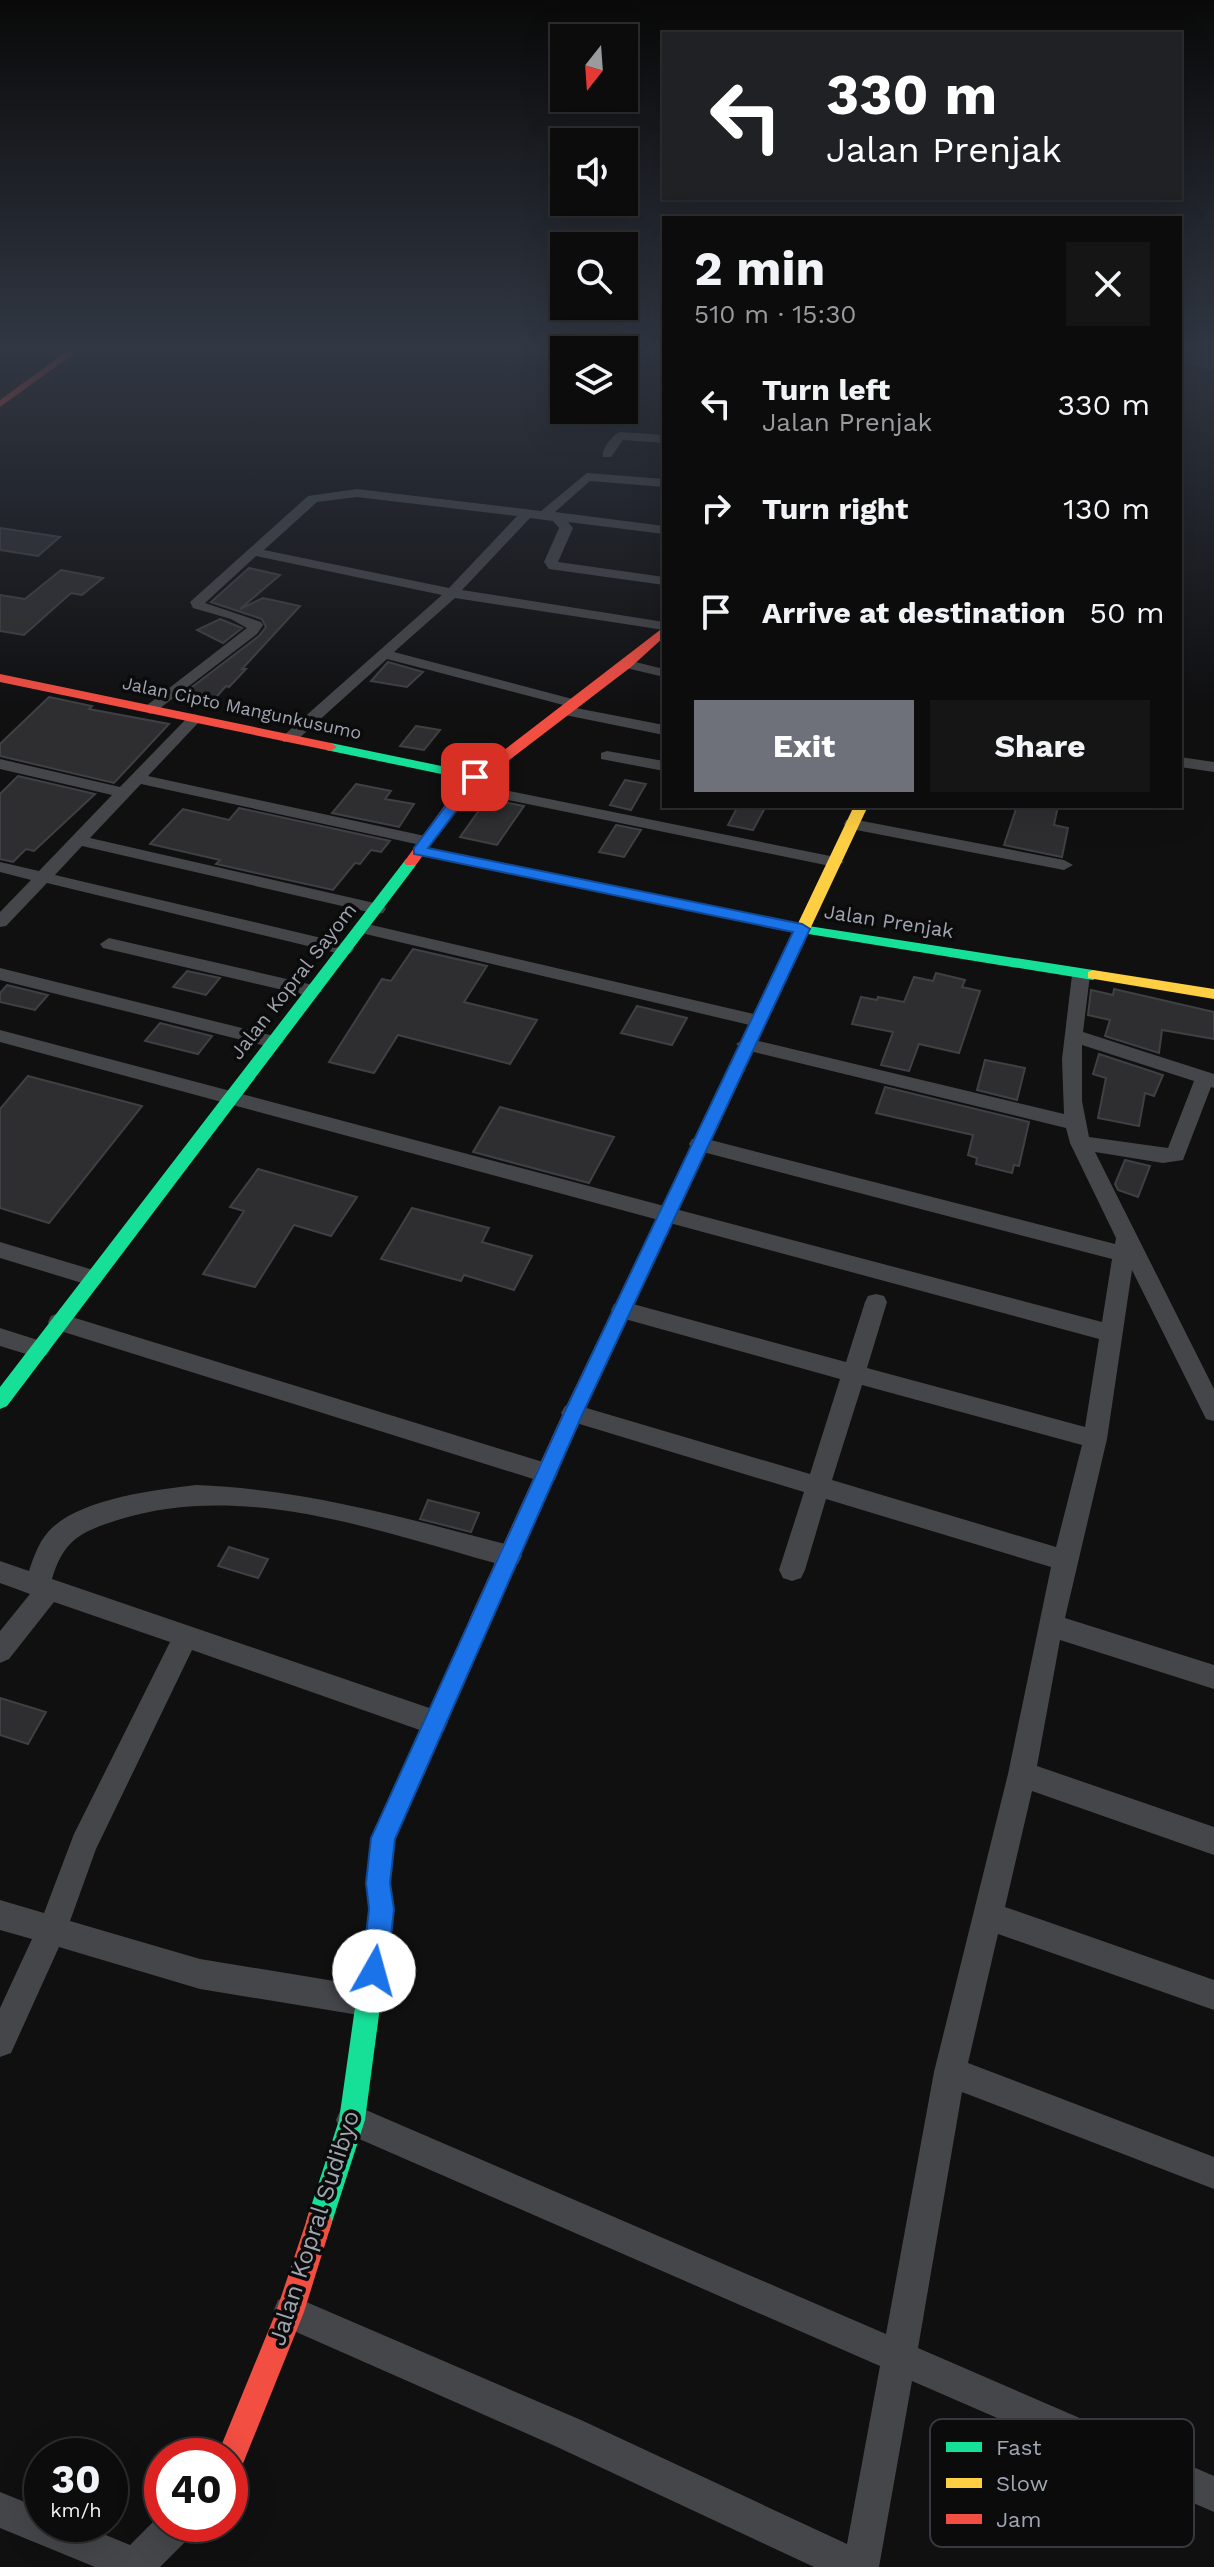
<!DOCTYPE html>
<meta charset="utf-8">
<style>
:root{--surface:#0c0c0d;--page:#151516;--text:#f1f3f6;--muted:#9a9b9d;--line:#2c2c2e;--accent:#6e717a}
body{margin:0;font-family:"Work Sans",sans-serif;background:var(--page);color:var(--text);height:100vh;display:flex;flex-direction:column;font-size:30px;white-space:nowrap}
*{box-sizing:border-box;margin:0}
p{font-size:26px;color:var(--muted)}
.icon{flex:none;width:44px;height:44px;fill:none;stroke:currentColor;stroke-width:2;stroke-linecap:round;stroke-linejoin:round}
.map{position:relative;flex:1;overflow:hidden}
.drawer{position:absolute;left:662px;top:216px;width:520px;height:592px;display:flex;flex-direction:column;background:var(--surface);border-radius:0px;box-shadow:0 8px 32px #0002,0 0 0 2px var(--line)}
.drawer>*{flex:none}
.guide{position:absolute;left:662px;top:32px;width:520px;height:168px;border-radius:0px;box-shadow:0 8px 32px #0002,0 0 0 2px var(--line);background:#202124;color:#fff;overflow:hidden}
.needle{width:52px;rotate:197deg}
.tools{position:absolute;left:550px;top:24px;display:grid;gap:16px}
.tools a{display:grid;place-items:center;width:88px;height:88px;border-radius:0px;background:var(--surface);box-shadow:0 8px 32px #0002,0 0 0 2px var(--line);font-size:40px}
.speed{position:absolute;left:24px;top:2438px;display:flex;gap:16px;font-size:40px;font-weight:700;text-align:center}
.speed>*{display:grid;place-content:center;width:104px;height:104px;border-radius:50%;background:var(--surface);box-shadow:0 8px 32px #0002,0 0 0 2px var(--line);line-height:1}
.speed small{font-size:20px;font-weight:400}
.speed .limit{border:12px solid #d22;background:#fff;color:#111}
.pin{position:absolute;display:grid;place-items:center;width:68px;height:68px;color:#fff;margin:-34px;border-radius:16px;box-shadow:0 4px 12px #0006}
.me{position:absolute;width:88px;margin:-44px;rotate:7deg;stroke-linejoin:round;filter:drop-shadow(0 0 6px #0008)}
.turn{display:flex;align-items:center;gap:28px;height:168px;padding:0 32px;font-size:36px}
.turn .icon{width:104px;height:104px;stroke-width:2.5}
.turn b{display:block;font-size:56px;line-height:68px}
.round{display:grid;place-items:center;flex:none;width:84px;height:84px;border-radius:0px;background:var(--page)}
.summary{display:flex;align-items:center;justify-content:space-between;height:136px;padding:0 32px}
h1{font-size:48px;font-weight:700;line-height:60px}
.primary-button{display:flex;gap:16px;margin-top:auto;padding:16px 32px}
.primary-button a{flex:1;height:92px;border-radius:0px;background:var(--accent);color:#fff;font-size:32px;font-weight:700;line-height:92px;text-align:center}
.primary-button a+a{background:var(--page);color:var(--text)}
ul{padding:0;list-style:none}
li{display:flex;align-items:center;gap:24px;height:104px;padding:0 32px}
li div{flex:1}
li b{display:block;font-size:30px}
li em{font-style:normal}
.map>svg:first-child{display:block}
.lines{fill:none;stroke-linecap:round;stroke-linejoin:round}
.river{fill:#242b32;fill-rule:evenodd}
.building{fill:#2e2e30;stroke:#3f4044;stroke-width:2}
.street{fill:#454649;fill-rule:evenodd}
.fast{fill:#16e098;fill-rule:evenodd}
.slow{fill:#ffcf43;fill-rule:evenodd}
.jam{fill:#f24e42;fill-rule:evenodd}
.route{fill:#1a73e8;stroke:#114b97;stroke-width:2}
.labels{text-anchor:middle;stroke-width:7;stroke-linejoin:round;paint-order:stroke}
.far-street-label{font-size:18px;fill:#a0a5b2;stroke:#0b0b0c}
.street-label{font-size:20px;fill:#a0a5b2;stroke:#0b0b0c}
.near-street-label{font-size:24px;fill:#a0a5b2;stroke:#0b0b0c}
.key{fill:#0b0b0c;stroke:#38393e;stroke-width:2}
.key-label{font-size:22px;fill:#a0a5b2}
</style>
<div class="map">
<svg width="1214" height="2567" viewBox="0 0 1214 2567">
<rect width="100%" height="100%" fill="#101011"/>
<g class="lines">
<path class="river" d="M1180 349 1214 356V370L1180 364Z"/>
</g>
<path class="building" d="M0 528 60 537 38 556 0 550Z
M249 568 280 575 240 609 263 598 300 606 242 669H246L229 687 226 686 211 703 179 697 259 636 266 627 262 619 211 602Z
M61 570 103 578 82 595 71 593 24 635 0 631V595L25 599Z
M220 619 242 628 223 643 197 630Z
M388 662 423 672 407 687 371 681Z
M49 697 92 706 89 709 169 724 114 783 0 756V744Z
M416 726 440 730 424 750 400 746Z
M18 776 95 794 34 851 26 849 13 862 0 859V794Z
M625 780 646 784 631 810 610 805Z
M356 784 391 791 385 799 414 804 399 827 332 813Z
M487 799 524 806 497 845 460 837Z
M738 806H766L753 830 728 825Z
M1017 806H1058L1054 825 1068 828 1062 857 1004 845Z
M239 808 390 841 381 852 371 850 360 864 355 863 333 890 216 864 220 860 150 844 183 809 229 820Z
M616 825 641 830 624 857 599 852Z
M413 949 487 966 464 1002 537 1020 510 1064 398 1035 374 1073 329 1062 382 979 391 981Z
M187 971 220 978 206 995 173 987Z
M936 973 965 980 962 987 980 991 959 1053 919 1044 909 1071 881 1065 893 1032 852 1024 861 997 877 1000 878 997 904 1002 914 977 933 981Z
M7 985 48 995 35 1010 0 1002V993Z
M1114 989 1214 1012V1039L1162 1030 1159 1053 1105 1036 1110 1020 1088 1015 1091 990 1113 995Z
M637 1006 687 1018 672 1045 621 1033Z
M160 1023 212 1036 198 1054 145 1041Z
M1099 1054 1163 1075 1154 1096 1145 1093 1139 1126 1098 1118 1106 1078 1093 1074Z
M985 1060 1025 1068 1017 1100 977 1090Z
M28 1076 142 1106 49 1223 0 1208V1109Z
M885 1087 1029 1122 1019 1166 1014 1165 1012 1173 976 1164 977 1158 968 1155 973 1135 876 1113Z
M500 1107 614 1137 589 1183 473 1152Z
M1125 1160 1150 1166 1138 1197 1118 1190 1115 1184Z
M258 1169 357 1197 331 1236 294 1225 255 1287 203 1274 244 1211 230 1207Z
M412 1208 489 1228 482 1242 532 1256 514 1290 464 1275 461 1281 381 1259Z
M428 1500 479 1513 471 1532 420 1519Z
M229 1547 268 1559 258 1578 218 1566Z
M0 1698 46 1712 28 1744 0 1735Z"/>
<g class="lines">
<path class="street" d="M620 432 664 435V443L623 440 611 457H603C601 450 612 435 620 432Z
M587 473 664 479V487L590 481 555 512 664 526V534L568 522 573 528 558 562 664 577V585L549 569 544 562 559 528 553 521 530 518 462 590 664 622V630L455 598 394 652 580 701 583 704 576 708 664 725V735L560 714V708L571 707 387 659 295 742H283V736L442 595 256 556 205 603 261 622 263 625 257 634 155 712 150 714 142 709 247 628 231 619 193 608 190 602 308 496 357 489 541 511ZM357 497 517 516 449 588 264 550 317 502Z
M627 660 664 669V677L622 667 620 664Z
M194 714 199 716V722L148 776 425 836 433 841 425 846 141 784 90 838 383 905 386 909 383 913 377 914 82 846 55 875 351 945 354 949 351 953 345 955 47 883 6 926 0 927V912L31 880 0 872V862L39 871 112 795 0 769V759L120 787 189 716Z
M607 751 664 761V771L601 759V753Z
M1180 757 1214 762V772L1180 767Z
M465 782 835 857 844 862 835 867 459 790V784Z
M852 819 1064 860 1073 865 1064 870 846 828 844 824 846 820Z
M363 923 758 1015 767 1021 758 1027 357 932 354 928Z
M109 938 313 985 322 991 313 997 103 948 100 944Z
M0 968 274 1036 284 1042 274 1048 0 980Z
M1081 969 1090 975 1083 1032 1214 1074V1088L1211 1087 1183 1160 1163 1163 1095 1152 1214 1389V1421L1206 1419 1132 1270 1107 1439 1065 1618 1214 1665V1689L1060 1640 1037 1766 1214 1827V1855L1032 1791 1005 1907 1214 1980V2010L998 1934 968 2063 1214 2157V2189L962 2092 918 2348 1214 2476V2512L912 2381 879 2567H814L555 2446 278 2324 273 2312 278 2300 290 2295 581 2420 847 2544 880 2366 341 2131 336 2120 341 2109 352 2104 886 2334 934 2072 1008 1774 1051 1567 826 1499 805 1570 801 1578 792 1581 783 1578 779 1570 804 1492 573 1422 565 1420 561 1413 565 1406 573 1404 810 1474 840 1379 614 1316 611 1310 614 1304 622 1301 846 1362 865 1302 868 1296 876 1294 884 1296 887 1302 867 1368 1085 1427 1099 1339 0 1042V1030L1102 1322 1112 1259 699 1151 692 1149 689 1144 692 1139 699 1137 1115 1244 1116 1238 1070 1143 1066 1128 746 1050 736 1044 746 1038 1064 1114 1062 1059 1072 975ZM1082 1045 1194 1081 1168 1148 1089 1137 1082 1101ZM862 1385 1082 1445 1056 1547 832 1480Z
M0 1242 100 1272 103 1278 100 1284 92 1286 0 1258Z
M59 1313 546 1463 555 1466 558 1473 555 1480 546 1483 51 1328 48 1322 51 1316Z
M0 1328 47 1343 50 1349 47 1355 39 1358 0 1346Z
M196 1485C304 1489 405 1518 509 1545L518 1548 522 1556 518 1564 509 1567C387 1534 247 1480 121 1519 83 1531 64 1538 52 1579L444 1713 448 1722 444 1731 434 1735 192 1650 96 1849 70 1921 200 1959 371 1987 382 1991 386 2002 382 2013 371 2017 200 1989 59 1947 11 2053 0 2057V2008L32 1939 0 1930V1900L44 1913 74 1834 170 1642 54 1602 9 1659 0 1663V1631L30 1594 0 1583V1561L29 1571C34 1556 40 1538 53 1527 85 1498 155 1490 196 1485Z
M0 2492 42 2509V2524H79L130 2545 162 2513V2524H195L190 2537 160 2567H95L0 2528Z"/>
<path class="fast" d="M331 743 475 773 482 777 475 781 326 750V744Z
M419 847 802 925 1093 970 1101 975 1093 980 802 933 414 854 412 851Z
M411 858 416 859V865L7 1406 0 1409V1387L406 859Z
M481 1609 488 1611 492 1618 395 1838 390 1883 393 1909 365 2120 332 2222 329 2232 319 2235 309 2232 306 2222 339 2120 369 1909 366 1883 371 1838 474 1611Z"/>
<path class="slow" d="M854 806H868L724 1112 722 1116H710L708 1112Z
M1093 970 1214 989V999L1088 978V972Z"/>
<path class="jam" d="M70 349H80L0 407V400Z
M664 627V637L631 667 470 790 416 865H406L404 862 460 784Z
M0 674 331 743 337 747 331 751 0 682Z
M716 1106 724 1112 583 1413 488 1625 481 1627 474 1625 470 1618 563 1413 708 1112Z
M319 2209 329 2212 332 2222 304 2312 240 2471 230 2476V2456H217L276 2312 306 2222 309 2212Z"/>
</g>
<linearGradient id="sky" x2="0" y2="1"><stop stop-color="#090909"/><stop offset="0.49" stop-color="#313743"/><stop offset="1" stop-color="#313743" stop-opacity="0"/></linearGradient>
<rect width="1214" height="708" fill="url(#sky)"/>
<path class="route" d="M475 773 482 777 428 848 802 924 810 929 583 1413 395 1839 390 1883 394 1909 387 1971 383 1980 374 1983 365 1980 362 1971 369 1909 366 1883 371 1838 564 1413 793 932 414 854V848L470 774Z"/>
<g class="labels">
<g class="far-street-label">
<text transform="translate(242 708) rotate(12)" y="6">Jalan Cipto Mangunkusumo</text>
</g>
<g class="street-label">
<text transform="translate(889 921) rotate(9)" y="7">Jalan Prenjak</text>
<text transform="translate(293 981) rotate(-52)" y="7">Jalan Kopral Sayom</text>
</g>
<g class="near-street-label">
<text transform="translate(314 2228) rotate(-72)" y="8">Jalan Kopral Sudibyo</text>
</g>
</g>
<rect x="930" y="2419" width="264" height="128" rx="12" class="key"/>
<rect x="946" y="2442" width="36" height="10" fill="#16e098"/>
<rect x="946" y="2478" width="36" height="10" fill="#ffcf43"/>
<rect x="946" y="2514" width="36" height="10" fill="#f24e42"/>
<g class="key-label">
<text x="996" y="2455">Fast</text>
<text x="996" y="2491">Slow</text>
<text x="996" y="2527">Jam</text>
</g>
</svg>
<div class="tools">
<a><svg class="needle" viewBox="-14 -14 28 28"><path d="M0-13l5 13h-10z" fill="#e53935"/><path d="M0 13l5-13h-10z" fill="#9a9b9d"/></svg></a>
<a><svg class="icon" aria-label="sound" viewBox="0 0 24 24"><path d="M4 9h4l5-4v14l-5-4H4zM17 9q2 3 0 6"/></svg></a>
<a><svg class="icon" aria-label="search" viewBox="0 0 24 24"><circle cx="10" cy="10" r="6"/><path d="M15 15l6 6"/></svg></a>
<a><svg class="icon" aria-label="layers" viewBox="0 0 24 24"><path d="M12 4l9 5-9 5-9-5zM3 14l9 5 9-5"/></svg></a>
</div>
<div class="speed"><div>30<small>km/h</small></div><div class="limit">40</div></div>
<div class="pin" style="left:475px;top:777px;background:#d93025"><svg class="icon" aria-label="arrive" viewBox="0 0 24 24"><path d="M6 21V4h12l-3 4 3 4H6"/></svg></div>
<svg class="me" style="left:374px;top:1971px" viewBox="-20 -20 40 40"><circle r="19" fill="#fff"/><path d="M0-13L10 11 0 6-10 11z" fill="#1a73e8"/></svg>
<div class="guide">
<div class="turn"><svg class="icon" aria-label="left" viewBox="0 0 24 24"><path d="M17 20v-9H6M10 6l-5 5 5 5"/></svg><div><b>330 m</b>Jalan Prenjak</div></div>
</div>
<section class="drawer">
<div class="summary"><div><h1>2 min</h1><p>510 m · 15:30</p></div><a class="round"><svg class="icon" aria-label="close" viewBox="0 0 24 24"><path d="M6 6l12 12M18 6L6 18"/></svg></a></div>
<ul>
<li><svg class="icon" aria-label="left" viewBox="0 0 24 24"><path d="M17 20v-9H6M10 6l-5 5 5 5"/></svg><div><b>Turn left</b><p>Jalan Prenjak</p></div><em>330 m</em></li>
<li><svg class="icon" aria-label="right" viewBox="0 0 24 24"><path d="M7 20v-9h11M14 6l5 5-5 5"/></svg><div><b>Turn right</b></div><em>130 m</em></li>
<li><svg class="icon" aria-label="arrive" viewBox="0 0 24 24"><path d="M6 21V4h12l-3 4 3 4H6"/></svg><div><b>Arrive at destination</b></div><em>50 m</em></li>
</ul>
<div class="primary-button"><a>Exit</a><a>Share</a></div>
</section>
</div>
